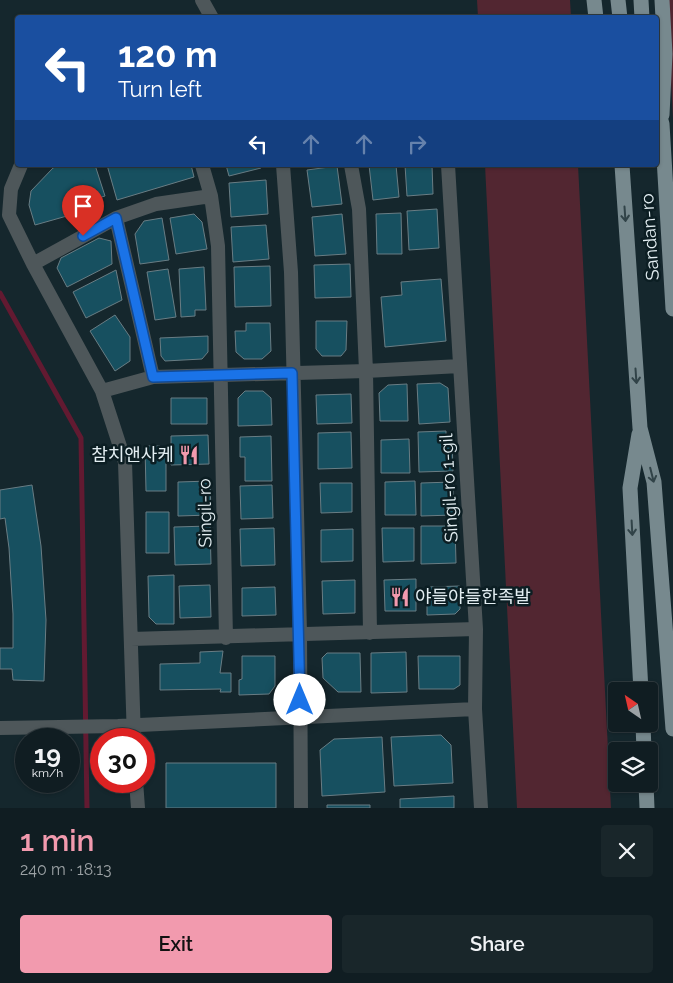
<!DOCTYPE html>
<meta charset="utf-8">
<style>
:root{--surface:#101d22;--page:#19262a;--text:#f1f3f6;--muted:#9ca2a5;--line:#303b40;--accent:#f29aae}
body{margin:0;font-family:Raleway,"Noto Sans KR",sans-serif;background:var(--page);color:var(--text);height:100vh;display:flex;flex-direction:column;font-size:19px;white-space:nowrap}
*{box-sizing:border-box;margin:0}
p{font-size:16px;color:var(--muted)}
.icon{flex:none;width:28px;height:28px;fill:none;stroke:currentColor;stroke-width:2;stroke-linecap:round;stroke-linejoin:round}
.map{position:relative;height:808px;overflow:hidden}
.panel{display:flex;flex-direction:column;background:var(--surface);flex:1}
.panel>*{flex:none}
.top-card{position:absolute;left:15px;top:15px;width:644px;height:152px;border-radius:5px;box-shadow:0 1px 4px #0004,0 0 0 1px var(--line);background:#1a4fa0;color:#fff;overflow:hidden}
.needle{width:32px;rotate:326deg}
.fabs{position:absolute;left:608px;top:682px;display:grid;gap:10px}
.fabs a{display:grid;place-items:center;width:50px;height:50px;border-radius:5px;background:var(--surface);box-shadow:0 1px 4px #0004,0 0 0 1px var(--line);font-size:25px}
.speed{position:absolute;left:15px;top:728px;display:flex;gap:10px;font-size:25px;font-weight:700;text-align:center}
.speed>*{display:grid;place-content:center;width:65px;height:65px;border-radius:50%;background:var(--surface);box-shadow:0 1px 4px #0004,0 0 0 1px var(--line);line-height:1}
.speed small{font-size:12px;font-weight:400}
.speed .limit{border:8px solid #d22;background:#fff;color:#111}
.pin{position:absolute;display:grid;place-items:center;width:42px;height:42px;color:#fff;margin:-51px -21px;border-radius:50% 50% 50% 0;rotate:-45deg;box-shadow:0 0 5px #0007}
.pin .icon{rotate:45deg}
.me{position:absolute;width:55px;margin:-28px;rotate:0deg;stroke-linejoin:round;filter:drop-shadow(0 0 4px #0008)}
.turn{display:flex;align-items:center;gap:18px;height:105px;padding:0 20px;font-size:22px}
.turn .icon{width:65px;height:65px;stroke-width:2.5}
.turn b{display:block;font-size:35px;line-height:42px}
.lanes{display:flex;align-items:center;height:48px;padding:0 20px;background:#0003;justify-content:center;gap:25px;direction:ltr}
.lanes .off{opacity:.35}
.round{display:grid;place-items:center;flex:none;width:52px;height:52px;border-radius:5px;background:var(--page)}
.head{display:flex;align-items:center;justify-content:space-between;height:85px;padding:0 20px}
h1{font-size:30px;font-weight:600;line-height:38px;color:var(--accent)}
.cta{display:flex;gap:10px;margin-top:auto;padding:10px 20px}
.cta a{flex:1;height:58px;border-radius:5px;background:var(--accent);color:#111;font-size:20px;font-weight:600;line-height:58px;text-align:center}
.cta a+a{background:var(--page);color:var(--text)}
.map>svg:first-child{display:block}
.green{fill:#522631}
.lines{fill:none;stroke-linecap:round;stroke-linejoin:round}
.stream{stroke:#621a31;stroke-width:5}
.building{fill:#175060;stroke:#697d84}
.street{stroke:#4e575a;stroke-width:14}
.primary{stroke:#77898e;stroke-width:15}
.oneway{stroke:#314348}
.route-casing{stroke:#114b97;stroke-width:12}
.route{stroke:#1a73e8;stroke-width:9}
.labels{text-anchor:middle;stroke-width:5;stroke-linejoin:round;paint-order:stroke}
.street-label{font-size:18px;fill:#e3eef2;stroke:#0c1e23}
.poi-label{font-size:18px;fill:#e3eef2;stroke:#0c1e23;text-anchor:end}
</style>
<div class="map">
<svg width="673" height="808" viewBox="0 0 673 808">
<rect width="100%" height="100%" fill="#15272d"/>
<path class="green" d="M477 0H570L571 17H478Z
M667 0H673V119Z
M485 165H578L611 808H517Z"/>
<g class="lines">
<path class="stream" d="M0 293 81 438 87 808"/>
</g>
<path class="building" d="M61 165H95L105 196 72 206 74 214 35 225 29 205 31 191 53 168Z
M107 165H191L194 177 117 200Z
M226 165H261V168L229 176Z
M369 165H396L399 197 373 200Z
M405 165H432L433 194 407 196Z
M337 166 342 204 312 207 307 170Z
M266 180 268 214 231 217 229 183Z
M437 209 439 248 409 250 407 211Z
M401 213 402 254H377L376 214Z
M194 214 202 222 207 249 176 254 170 218Z
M342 214 346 254 315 256 312 217Z
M162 218 169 260 140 264 135 234 144 221Z
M266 225 269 259 233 262 231 227Z
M99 238 111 241 112 264 67 287 57 268 61 258Z
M350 264 351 297 315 298 314 265Z
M270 266 271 306 235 307 234 267Z
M204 267 206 310H195V316L181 317 179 269Z
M168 269 176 317 155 320 147 272Z
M116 270 122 300 86 318 73 292Z
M441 279 446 341 385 347 381 297 402 295 401 282Z
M115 315 130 337V361L115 371 90 331Z
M316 321H347L346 350 341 356H322L316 349Z
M246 323H270L271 351 262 359H244L236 352 235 331H246Z
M208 336V352L202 359 165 361 161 356 160 338Z
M440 383 448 388 450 422 419 424 417 384Z
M407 384 408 421H380L379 393 388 385Z
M245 391H263L271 398 272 425 238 426V398Z
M351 394 352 423 317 424 316 395Z
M171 398H207V424H171Z
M446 431V440H452L453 471 419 472 418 432Z
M351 432 352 468 318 469V433Z
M208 435 209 464 171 465V436Z
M271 436 272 481H245V457H240V437Z
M409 439 410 473H381V440Z
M145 446H160V453H166V491H146Z
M210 481 211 515 178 516V482Z
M415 481 416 515H385V482Z
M453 482 454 515 421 516V483Z
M320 483H352V512L321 513Z
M32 485 41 546 46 620 44 681 13 680 12 669H0V648H13V614L9 548 5 518 0 519V490Z
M272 485 273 518 241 519 240 486Z
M146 512H169V553H146Z
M210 526 211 564 175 565 174 527Z
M421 526H455L456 563 421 564Z
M274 528 275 565 241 566 240 529Z
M382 528H414V561L383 562Z
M353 529V561L321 562V530Z
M174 575V624H156L149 617 148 576Z
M416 579V611H385L384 580Z
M355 580V613L323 614 322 581Z
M210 585 211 617 180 618 179 586Z
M460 586V609L455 614 427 615V587Z
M275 587 276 615 242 616V588Z
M223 651 220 673H231V692H220L221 689 160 690V664L200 663V652Z
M406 652 407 692 371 693V653Z
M327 653H360L361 692H338L323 678 322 658Z
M242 656H275V686L269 694 239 695V680L242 679Z
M418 656H460V685L454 689H419Z
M441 735 451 745 453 783 394 786 391 737Z
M382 737 385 792 322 796 320 750 334 739Z
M166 763H276V808H166Z
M454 796V808H400V799Z
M327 805H370V808H327Z"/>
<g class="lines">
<path class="street" d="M202 0 212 18
M21 165 11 189 9 215 33 264 102 391 125 462 134 739
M202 165 211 196 218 246 226 638
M283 165 291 272 300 633 301 808
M351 165 359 209 366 371 370 633
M448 165 476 629 475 709 481 808
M116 218 153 377
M33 264 116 218 156 204 211 196
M102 391 153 377 366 371 460 366
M131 639 476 629
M0 728 118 726 475 709
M136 781 138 808"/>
<path class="primary" d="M594 0 596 18
M618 0 620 18
M641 0 642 18
M662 0 665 54 662 115
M656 103 662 124 673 309
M622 165 640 428 654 482 673 729
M639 434 630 488 641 691
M643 724 644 751
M646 784 647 808"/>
</g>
<defs><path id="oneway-shaft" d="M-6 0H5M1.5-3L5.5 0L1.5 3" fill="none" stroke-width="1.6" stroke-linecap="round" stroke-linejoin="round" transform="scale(1.25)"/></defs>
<g class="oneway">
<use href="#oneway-shaft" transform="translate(625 214) rotate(86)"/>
<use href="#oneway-shaft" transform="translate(636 376) rotate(86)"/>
<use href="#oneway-shaft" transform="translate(652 475) rotate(76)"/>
<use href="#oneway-shaft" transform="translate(632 528) rotate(87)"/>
</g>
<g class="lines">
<defs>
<path id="route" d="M83 236 116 218 153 377 292 373 300 700"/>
</defs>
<use href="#route" class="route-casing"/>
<use href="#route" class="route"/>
</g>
<defs>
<symbol id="restaurant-bare" viewBox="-9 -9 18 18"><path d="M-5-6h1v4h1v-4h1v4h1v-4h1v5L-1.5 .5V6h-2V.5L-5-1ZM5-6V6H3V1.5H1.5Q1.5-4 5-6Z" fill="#f29aae" stroke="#0c1e23" stroke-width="2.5" paint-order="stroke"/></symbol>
</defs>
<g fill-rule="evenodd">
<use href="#restaurant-bare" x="175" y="441" width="28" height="28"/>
<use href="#restaurant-bare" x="386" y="583" width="28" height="28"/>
</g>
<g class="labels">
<g class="street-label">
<text transform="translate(650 237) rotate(-94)" y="6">Sandan-ro</text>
<text transform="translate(449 488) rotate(-93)" y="6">Singil-ro 1-gil</text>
<text transform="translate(205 513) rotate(-91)" y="6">Singil-ro</text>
</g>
<g class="poi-label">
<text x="174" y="461">참치앤사케</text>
<text x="415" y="603" text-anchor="start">야들야들한족발</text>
</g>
</g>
</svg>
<div class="fabs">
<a><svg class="needle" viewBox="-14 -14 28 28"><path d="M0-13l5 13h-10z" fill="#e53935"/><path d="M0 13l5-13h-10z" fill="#9ca2a5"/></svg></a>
<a><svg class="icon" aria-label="layers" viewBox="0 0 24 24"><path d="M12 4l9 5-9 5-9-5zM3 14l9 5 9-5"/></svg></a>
</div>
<div class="speed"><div>19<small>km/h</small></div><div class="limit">30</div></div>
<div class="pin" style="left:83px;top:236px;background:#d93025"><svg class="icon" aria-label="arrive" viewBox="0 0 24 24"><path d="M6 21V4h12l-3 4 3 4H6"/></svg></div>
<svg class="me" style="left:300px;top:700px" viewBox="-20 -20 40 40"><circle r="19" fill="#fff"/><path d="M0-13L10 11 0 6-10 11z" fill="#1a73e8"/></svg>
<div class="top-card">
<div class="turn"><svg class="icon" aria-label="left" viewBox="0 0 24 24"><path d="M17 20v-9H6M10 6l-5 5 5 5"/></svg><div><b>120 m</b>Turn left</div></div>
<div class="lanes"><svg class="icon" aria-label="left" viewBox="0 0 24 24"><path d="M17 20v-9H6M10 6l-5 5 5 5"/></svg><svg class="icon off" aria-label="ahead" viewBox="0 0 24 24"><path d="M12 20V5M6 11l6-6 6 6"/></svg><svg class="icon off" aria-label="ahead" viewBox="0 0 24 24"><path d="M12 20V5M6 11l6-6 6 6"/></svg><svg class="icon off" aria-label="right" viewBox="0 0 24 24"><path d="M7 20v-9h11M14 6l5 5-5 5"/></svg></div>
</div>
</div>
<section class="panel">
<div class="head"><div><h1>1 min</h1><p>240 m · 18:13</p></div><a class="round"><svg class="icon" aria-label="close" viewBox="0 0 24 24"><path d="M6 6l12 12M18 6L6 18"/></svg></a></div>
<div class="cta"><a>Exit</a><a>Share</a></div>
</section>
